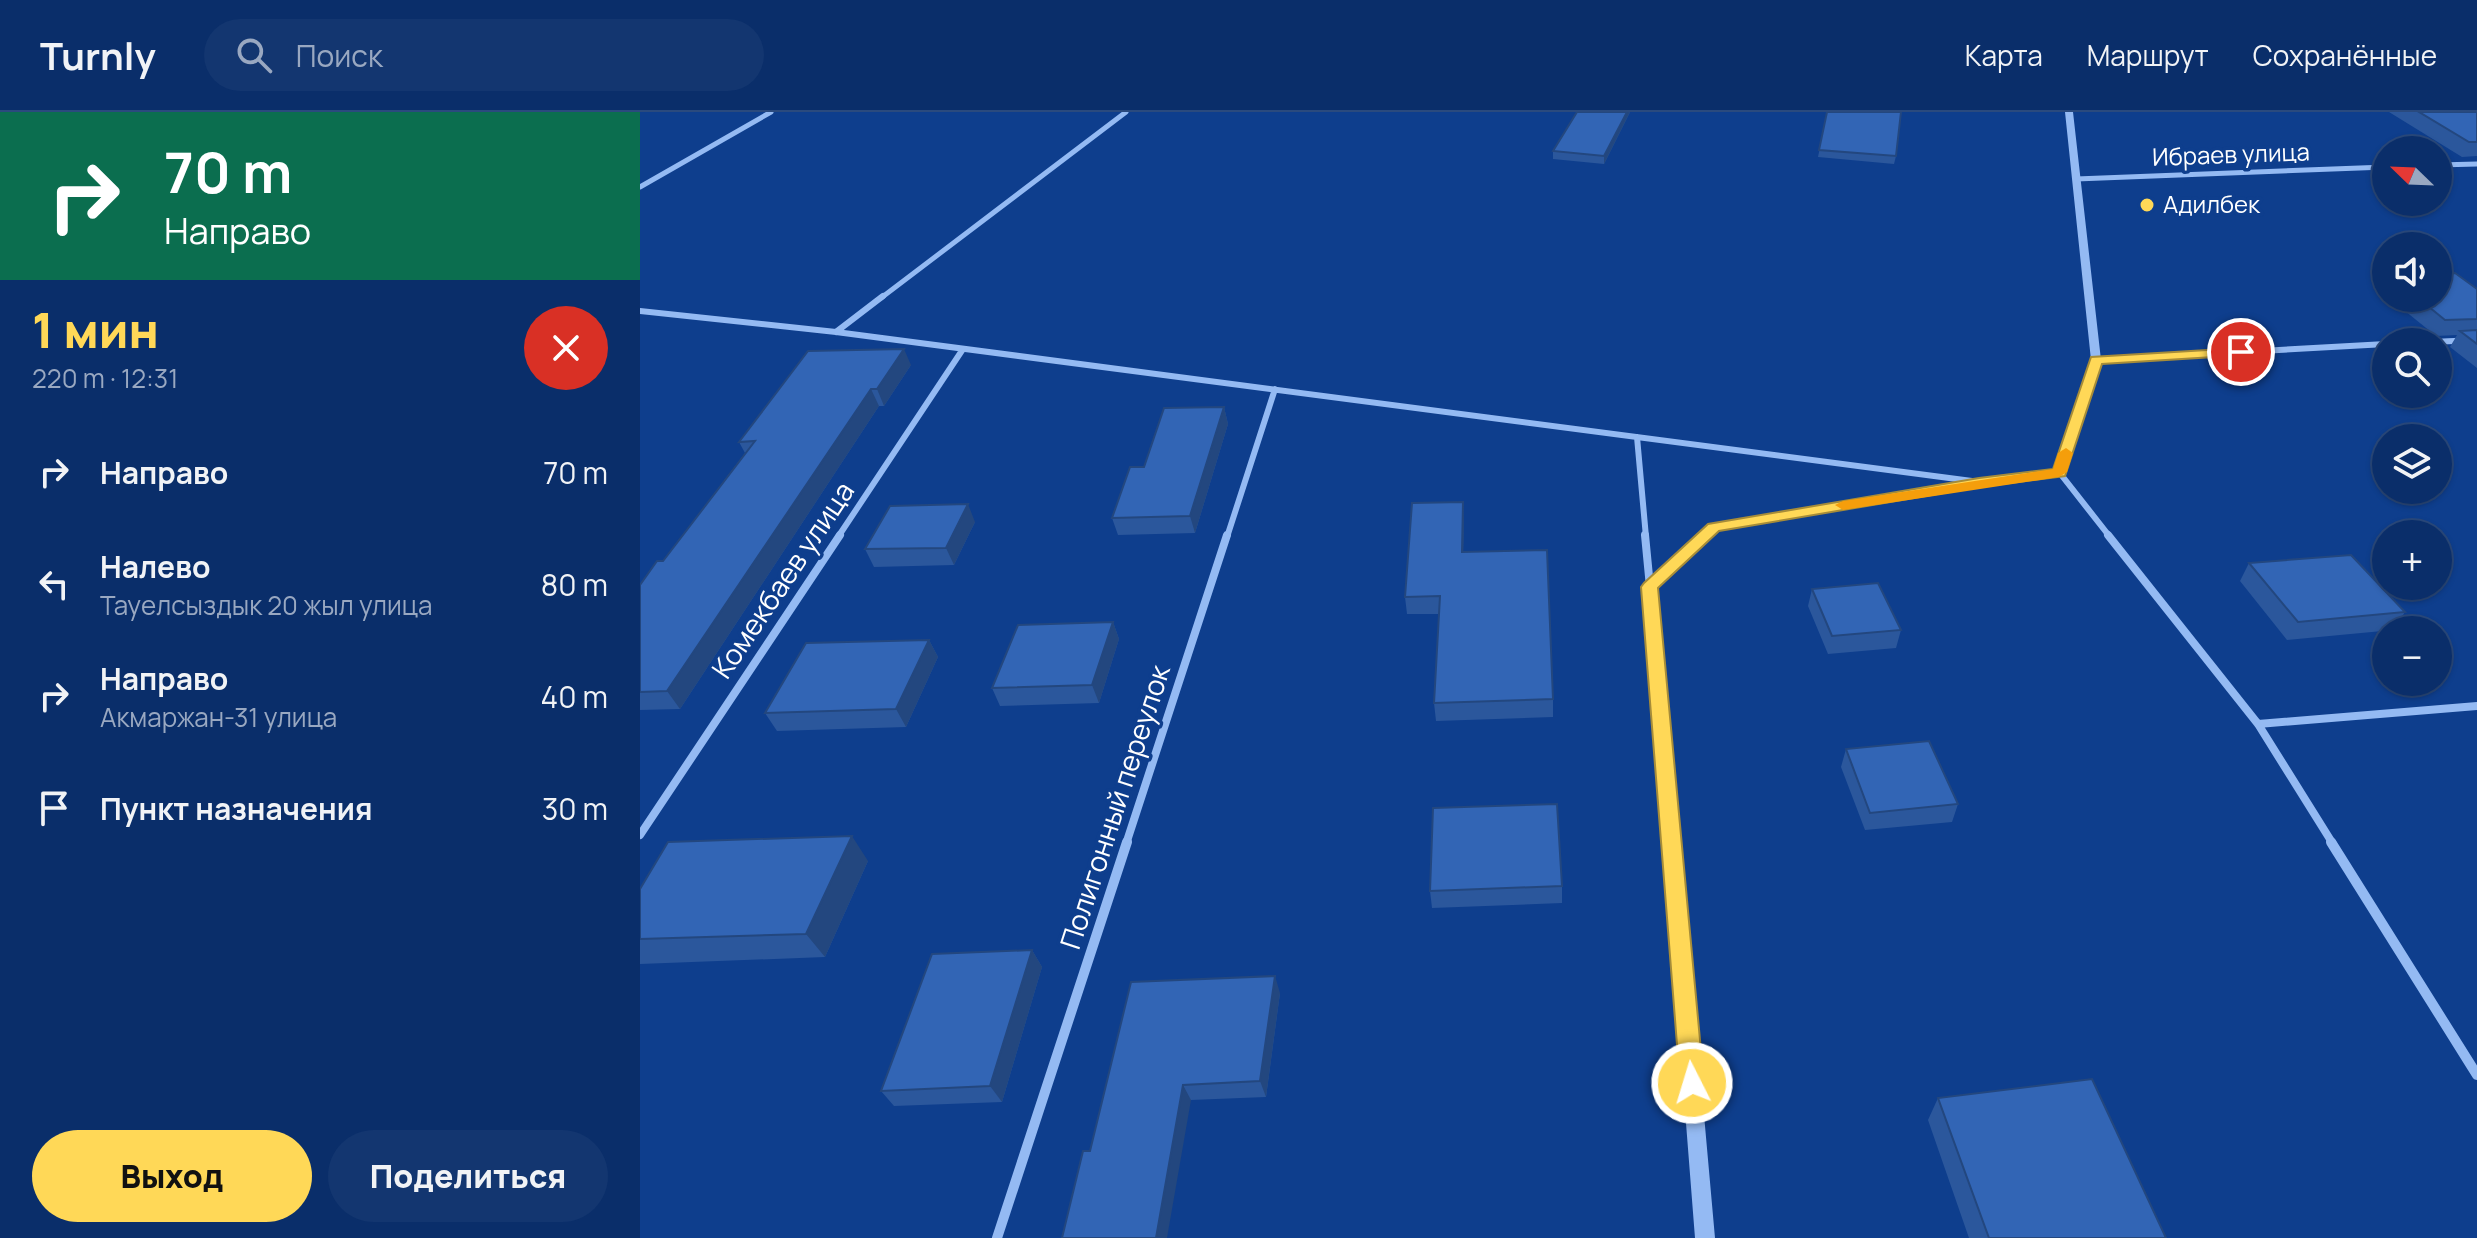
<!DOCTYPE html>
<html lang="ru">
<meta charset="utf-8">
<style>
:root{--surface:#0a2e6a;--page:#133670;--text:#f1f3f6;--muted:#99a8c1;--line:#2a4a7e;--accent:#ffd857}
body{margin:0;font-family:Manrope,sans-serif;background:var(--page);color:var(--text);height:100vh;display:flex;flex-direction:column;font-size:30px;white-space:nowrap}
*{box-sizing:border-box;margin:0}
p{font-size:26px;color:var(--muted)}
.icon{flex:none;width:44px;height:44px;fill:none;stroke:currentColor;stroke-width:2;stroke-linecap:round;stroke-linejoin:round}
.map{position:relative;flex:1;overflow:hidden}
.panel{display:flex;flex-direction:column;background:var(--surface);width:640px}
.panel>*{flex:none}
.top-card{background:#0b6e4f;color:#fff;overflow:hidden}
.needle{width:52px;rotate:293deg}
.buttons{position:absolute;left:1732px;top:24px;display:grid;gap:16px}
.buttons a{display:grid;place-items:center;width:80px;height:80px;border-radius:50%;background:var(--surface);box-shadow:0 2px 6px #0004,0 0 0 2px var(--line);font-size:40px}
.pin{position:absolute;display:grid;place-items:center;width:68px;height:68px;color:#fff;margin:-34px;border:4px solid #fff;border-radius:50%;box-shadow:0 2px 8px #0007}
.me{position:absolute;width:88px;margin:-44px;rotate:355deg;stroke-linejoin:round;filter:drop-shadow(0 0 6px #0008)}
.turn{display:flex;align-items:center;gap:28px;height:168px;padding:0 32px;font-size:36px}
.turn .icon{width:104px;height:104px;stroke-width:2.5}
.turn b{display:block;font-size:56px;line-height:68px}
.round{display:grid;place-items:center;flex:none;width:84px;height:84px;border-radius:42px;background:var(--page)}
.overview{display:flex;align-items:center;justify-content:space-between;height:136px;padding:0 32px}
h1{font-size:48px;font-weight:800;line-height:60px;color:var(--accent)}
.action{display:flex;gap:16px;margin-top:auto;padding:16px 32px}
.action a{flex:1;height:92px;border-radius:48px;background:var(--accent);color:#111;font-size:32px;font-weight:800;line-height:92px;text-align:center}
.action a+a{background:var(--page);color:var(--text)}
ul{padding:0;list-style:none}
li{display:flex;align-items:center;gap:24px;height:112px;padding:0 32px}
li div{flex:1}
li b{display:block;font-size:30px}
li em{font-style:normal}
header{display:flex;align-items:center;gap:48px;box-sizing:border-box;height:112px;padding:0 40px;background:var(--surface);border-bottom:2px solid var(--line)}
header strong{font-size:38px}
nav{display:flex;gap:44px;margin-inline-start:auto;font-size:28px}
.search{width:560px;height:72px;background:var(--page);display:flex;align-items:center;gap:20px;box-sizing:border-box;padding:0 28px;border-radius:44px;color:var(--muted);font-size:30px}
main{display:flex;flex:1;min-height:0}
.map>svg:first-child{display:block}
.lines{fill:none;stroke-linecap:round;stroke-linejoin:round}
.minor-far3{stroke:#94baf3;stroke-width:5}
.minor-far2{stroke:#94baf3;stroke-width:6}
.minor-far1{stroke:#94baf3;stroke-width:8}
.minor{stroke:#94baf3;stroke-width:10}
.tertiary{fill:#94baf3;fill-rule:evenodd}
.wall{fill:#2b579c}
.shaded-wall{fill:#23477f}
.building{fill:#3265b5;stroke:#23477f;stroke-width:2}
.route{fill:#ffd857;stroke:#a68c39;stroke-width:2}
.slow{fill:#f59e0b}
.poi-dot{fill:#ffd857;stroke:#0e3e8d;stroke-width:3}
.labels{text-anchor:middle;stroke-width:7;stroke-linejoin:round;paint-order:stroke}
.far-street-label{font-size:24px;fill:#fff;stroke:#0e3e8d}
.far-poi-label{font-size:24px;fill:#fff;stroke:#0e3e8d;text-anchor:start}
.street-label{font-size:28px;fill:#fff;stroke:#0e3e8d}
</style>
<header>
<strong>Turnly</strong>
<div class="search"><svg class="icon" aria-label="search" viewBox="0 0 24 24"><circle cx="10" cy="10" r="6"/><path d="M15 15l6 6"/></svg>Поиск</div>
<nav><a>Карта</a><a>Маршрут</a><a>Сохранённые</a></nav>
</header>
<main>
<section class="panel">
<div class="top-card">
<div class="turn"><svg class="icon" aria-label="right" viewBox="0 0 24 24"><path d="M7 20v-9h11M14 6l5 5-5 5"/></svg><div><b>70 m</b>Направо</div></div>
</div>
<div class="overview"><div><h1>1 мин</h1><p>220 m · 12:31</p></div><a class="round" style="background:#d93025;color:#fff"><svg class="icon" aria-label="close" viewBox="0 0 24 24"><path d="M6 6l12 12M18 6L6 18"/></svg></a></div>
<ul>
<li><svg class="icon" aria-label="right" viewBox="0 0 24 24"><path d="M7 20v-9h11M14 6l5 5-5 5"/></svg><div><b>Направо</b></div><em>70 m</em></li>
<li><svg class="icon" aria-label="left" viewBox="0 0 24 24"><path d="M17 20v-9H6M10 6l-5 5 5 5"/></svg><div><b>Налево</b><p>Тауелсыздык 20 жыл улица</p></div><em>80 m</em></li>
<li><svg class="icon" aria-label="right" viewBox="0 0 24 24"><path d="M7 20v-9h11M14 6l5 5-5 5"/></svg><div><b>Направо</b><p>Акмаржан-31 улица</p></div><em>40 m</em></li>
<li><svg class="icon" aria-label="arrive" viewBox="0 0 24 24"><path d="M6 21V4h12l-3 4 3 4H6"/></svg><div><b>Пункт назначения</b></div><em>30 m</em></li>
</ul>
<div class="action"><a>Выход</a><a>Поделиться</a></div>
</section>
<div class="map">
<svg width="1837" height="1126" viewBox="0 0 1837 1126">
<rect width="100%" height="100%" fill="#0e3e8d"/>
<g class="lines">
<path class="minor-far3" d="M1798 53 1837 52
M1436 67 1746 55
M0 75 131 0
M241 186 486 0"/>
<path class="minor-far2" d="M0 199 196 220 1332 369
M196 220 243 184
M1791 230 1837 228
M1456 248 1746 232
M997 325 1006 425
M1419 360 1470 425
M198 425 323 237
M587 425 635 277"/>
<path class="minor-far1" d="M1005 423 1010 475
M1468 423 1618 612 1693 732
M1618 612 1837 594
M0 723 200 423
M486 732 587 423"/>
<path class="minor" d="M1691 730 1837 963
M357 1126 487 730"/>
<path class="tertiary" d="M1425 0H1433L1461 248 1423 362 1339 374 1078 418 1017 476 1075 1126H1055L1004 475 1070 412 1339 366 1414 357 1451 248Z"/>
</g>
<path class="wall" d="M990 0 964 52 913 47V39Z
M1187 0 1256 44 1254 52 1178 45Z
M1749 0H1837V44L1822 45Z
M1746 173V184L1742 181Z
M1837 177V256L1810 235 1817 223 1796 224 1749 186H1798Z
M271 253 244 294H239L40 597 0 598V473L23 449 105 341 99 330Z
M584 295 588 312 555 421 478 423 472 406 504 355Z
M824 407 823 440 913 587V605L796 609 794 591 799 502H767L765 485Z
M335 410 314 453 234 455 225 437Z
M1609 451 1765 500 1753 518 1647 528 1600 469Z
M1172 477 1261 518 1256 536 1188 542 1168 494Z
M473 510 479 527 459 591 360 594 352 576Z
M289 528 298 545 266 615 137 619 125 601Z
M1206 637 1318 692 1312 710 1225 718 1201 655Z
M228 749 185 845 0 852V777Z
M922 774V791L792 796 790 779Z
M392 838 402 855 362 990 254 994 241 979Z
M640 881 626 985 551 988 450 1039Z
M1298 986 1526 1126H1329L1288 1008Z"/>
<path class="shaded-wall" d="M987 0H990L964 52V44Z
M264 237 271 253 244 294 237 277Z
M231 277 239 294 40 597 27 579Z
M584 295 588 312 555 421 550 404Z
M823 390 824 407 823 458 822 440Z
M328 392 335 410 314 453 306 436Z
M473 510 479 527 459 591 452 573Z
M289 528 298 545 266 615 256 597Z
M212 724 228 749 185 845 166 822Z
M392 838 402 855 362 990 350 974Z
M635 864 640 881 626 985 620 969Z
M543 973 551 988 527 1126H516Z"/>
<path class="building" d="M937 0H987L964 44 913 39Z
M1187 0H1261L1256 44 1179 38Z
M1779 0H1837V30H1829Z
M1815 161 1837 177V207L1805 208 1778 186H1798V162Z
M1837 218V232L1820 219Z
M264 237 237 277H231L27 579 0 580V473L17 449H23L115 329 99 330 168 239Z
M584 295 550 404 472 406 490 355H504L524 296Z
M823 390 822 440 907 438 913 587 794 591 800 484 765 485 772 391Z
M328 392 306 436 225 437 250 394Z
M1711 443 1765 500 1658 510 1609 451Z
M1238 471 1261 518 1192 524 1172 477Z
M473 510 452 573 352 576 378 513Z
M289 528 256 597 125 601 166 531Z
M1289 629 1318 692 1230 701 1206 637Z
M917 692 922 774 790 779 793 696Z
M212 724 166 822 0 827V777L28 730Z
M392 838 350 974 241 979 292 842Z
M635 864 620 969 543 973 516 1126H422L443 1039H450L491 870Z
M1452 967 1526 1126H1349L1298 986Z"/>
<path class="route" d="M1601 236 1606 237V243L1462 252 1425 364 1339 375 1079 419 1018 476 1064 971 1061 979 1052 982 1043 979 1040 971 1001 475 1004 471 1068 412 1339 366 1413 357 1451 245Z"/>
<path class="slow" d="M1426 336 1433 341 1427 360 1419 365 1203 398 1195 393 1203 389 1413 357 1418 341Z"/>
<circle class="poi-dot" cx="1507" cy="93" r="8"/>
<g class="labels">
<g class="far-street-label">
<text transform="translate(1591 43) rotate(-2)" y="8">Ибраев улица</text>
</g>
<g class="far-poi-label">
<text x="1523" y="101">Адилбек</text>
</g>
<g class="street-label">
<text transform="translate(143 468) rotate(-56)" y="10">Комекбаев улица</text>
<text transform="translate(475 695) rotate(-72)" y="10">Полигонный переулок</text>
</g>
</g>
</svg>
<div class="buttons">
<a><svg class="needle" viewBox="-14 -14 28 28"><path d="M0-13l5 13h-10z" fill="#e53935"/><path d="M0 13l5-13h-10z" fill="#99a8c1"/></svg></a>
<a><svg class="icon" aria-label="sound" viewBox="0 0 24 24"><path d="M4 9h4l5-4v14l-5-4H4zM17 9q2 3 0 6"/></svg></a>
<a><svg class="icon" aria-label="search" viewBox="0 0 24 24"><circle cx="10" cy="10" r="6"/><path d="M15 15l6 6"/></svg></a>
<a><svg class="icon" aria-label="layers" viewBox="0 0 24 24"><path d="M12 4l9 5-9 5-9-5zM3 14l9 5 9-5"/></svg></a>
<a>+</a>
<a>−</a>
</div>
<div class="pin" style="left:1601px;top:240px;background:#d93025"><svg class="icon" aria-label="arrive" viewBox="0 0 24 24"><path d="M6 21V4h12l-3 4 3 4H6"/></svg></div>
<svg class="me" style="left:1052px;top:971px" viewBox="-20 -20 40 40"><circle r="17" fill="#ffd857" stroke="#fff" stroke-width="3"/><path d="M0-11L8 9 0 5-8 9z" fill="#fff"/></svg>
</div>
</main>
